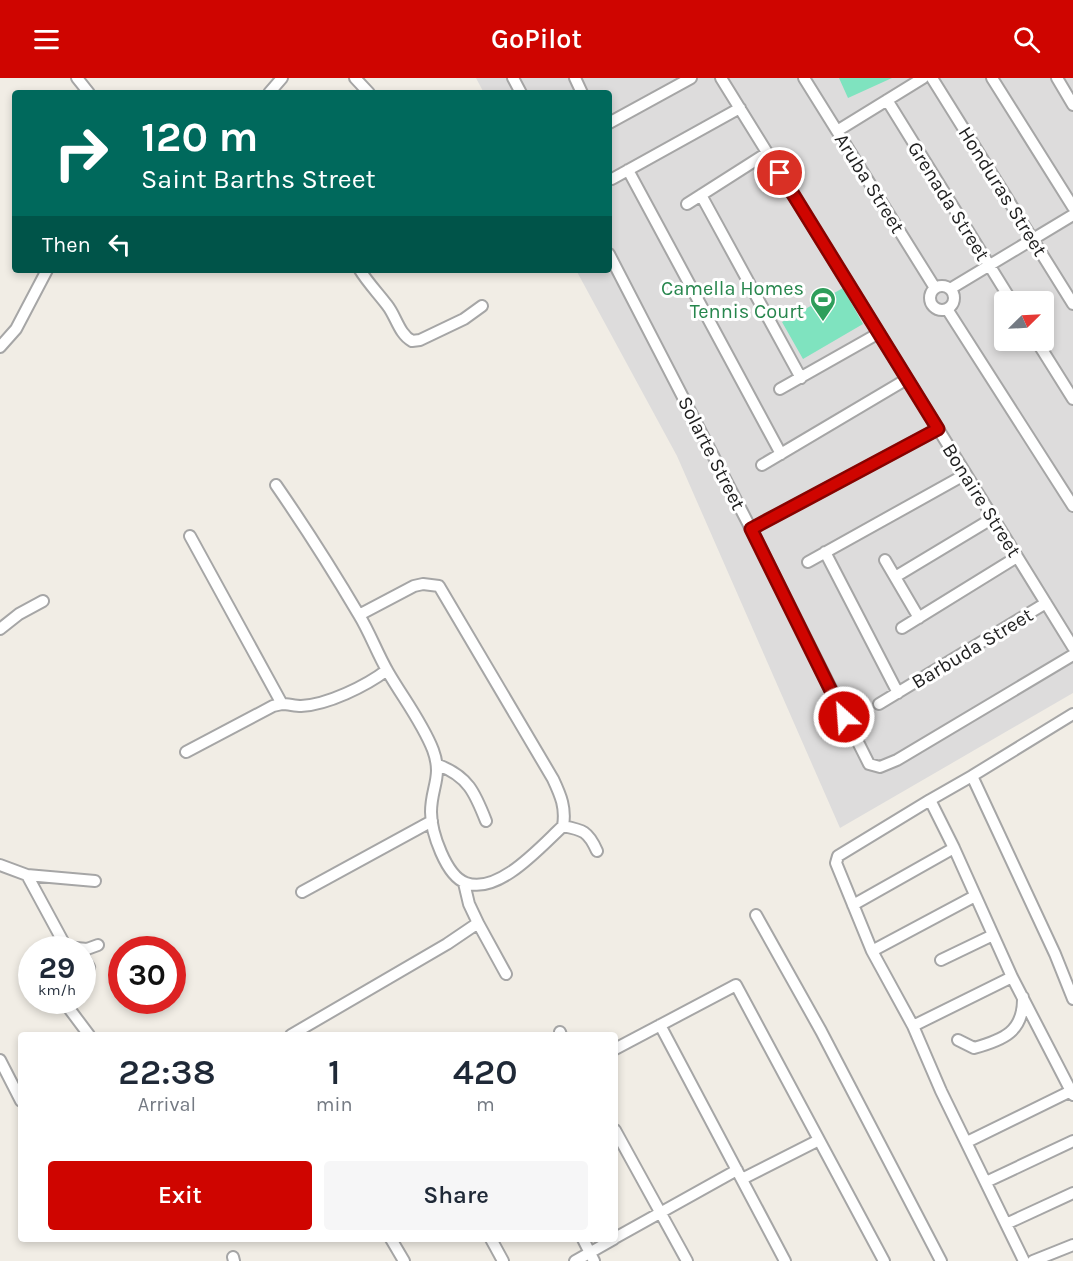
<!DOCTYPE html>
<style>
:root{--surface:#fff;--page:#f6f6f7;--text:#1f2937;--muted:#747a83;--accent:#cf0500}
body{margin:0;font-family:Karla,sans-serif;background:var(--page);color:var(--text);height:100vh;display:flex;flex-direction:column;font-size:22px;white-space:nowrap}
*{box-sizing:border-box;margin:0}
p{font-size:20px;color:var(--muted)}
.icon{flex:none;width:33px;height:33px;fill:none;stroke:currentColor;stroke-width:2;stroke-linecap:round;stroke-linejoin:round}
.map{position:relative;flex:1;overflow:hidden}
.panel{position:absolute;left:18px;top:954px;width:600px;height:210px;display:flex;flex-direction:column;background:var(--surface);border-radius:6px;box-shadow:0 3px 9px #0003}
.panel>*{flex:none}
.hud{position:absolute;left:12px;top:12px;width:600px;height:183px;border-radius:6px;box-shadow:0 3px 9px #0003;background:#00695c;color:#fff;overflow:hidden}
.needle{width:39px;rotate:66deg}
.buttons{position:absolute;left:994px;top:213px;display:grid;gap:12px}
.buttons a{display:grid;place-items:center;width:60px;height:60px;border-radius:6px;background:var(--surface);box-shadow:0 3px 9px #0003;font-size:30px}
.speed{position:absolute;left:18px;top:858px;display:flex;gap:12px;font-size:30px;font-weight:700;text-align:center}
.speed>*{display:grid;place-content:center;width:78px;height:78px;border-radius:50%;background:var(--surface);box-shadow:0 3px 9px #0003;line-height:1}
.speed small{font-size:15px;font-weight:400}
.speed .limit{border:9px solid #d22;background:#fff;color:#111}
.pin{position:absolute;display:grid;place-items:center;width:51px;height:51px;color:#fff;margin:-26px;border:3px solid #fff;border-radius:50%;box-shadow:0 2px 6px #0007}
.me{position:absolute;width:66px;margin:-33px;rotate:334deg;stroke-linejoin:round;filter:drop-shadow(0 0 4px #0008)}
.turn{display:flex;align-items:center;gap:21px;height:126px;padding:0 30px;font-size:27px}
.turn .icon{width:78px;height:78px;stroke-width:2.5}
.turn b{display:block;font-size:42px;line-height:51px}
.then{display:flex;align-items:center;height:57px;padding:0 30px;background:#0003;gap:12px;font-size:22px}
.eta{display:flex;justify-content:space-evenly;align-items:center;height:102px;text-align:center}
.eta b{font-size:36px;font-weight:600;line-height:42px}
.primary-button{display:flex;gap:12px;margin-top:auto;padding:12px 30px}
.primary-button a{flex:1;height:69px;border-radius:6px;background:var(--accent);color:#fff;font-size:24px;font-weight:600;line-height:69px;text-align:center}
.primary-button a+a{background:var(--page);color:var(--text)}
header{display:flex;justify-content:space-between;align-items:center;height:78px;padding:0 30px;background:var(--accent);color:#fff;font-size:27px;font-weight:600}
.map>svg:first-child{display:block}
.residential{fill:#dddcdc;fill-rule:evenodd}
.pitch{fill:#7fe3bf}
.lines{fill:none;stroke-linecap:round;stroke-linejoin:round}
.minor-casing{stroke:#a6a6a6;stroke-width:14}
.minor{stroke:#fff;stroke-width:10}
.route-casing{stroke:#870300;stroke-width:15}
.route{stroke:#cf0500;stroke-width:10}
.labels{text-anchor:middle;stroke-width:6;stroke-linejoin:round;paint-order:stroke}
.street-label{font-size:20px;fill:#1f1f1f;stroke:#fff}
.leisure-label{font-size:20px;fill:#27864d;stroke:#fff;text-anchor:end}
</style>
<header><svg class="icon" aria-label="menu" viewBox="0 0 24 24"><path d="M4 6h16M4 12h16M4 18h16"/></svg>GoPilot<svg class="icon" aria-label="search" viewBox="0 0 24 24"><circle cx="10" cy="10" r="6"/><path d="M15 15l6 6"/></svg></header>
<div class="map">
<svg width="1073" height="1183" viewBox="0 0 1073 1183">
<rect width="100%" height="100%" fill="#f1ede5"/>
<path class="residential" d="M476 0H1073V615L840 750 677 378 576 192H609V15H484ZM1005 224H1044V262H1005Z"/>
<path class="pitch" d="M839 0H892L848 20Z
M843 210 863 246 803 281 782 244Z"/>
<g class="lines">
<defs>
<path id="minor" d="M77 0 89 15
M355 0 369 15
M513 0 521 15
M575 0 582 15
M721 0 1073 569
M804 0 935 210
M932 0 1073 226
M992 0 1073 129
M1057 0 1073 27
M269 15 282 0
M887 22 1012 224
M609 45 691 0
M837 53 923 0
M628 92 781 376
M612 101 740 30
M701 117 801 300
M687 126 767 75
M609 176 751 451 869 686 880 689 897 682 1073 577
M360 192C368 205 378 215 387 227 396 238 399 256 412 263L420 262 464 241 482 228
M930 220a12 12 0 1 1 24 0a12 12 0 1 1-24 0Z
M950 211 1073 137
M947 231 1073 428
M1036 262 1073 321
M0 269 16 251 47 192
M780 311 879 255
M762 387 907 301
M276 407C305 449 333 493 359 537 370 555 377 575 388 594 403 620 422 644 433 672 443 699 431 709 431 734 431 754 446 798 466 805 499 817 541 768 563 748 566 730 561 718 553 701L439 508 423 506 414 508 359 537
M751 451 938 351
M190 458 282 626C288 626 295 628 301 628 327 627 366 608 387 592
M825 474 898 615
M885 482 919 540
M808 484 966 396
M895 499 993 440
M902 550 1017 479
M0 551 19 536 43 523
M879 626 1046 525
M1073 636 972 698 930 722 954 770 1012 899 1073 1017
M186 674 273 628 282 626
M438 687C468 698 475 715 486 743
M972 698 1055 876 1073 921
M930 722 838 778 836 785 872 873 913 948 941 1013 1024 1183
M563 748C583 752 588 753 597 773
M0 787 27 797 95 803
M27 797 66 869 71 872
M464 805 469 826 478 845
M302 814 432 743
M853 827 954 770
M756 837 821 953 941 1183
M66 869 87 871 98 867
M872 873 975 818
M82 877 89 889 82 896
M941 882 993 857
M66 922 68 929 89 957
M660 947 785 1183
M913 948 1012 899
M560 954 561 957
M291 957 447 866 478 845 506 896
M958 962 974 970C1003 962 1024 954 1023 919
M615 971 736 907 884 1183
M0 982 21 1023
M615 1052 687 1183
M967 1064 1071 1013
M742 1101 819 1062
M986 1104 1073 1063
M1006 1146 1073 1115
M615 1160 737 1092
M391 1161 404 1183
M491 1161 503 1183
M583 1161 594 1183
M233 1179 234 1183
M575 1183 614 1161
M1033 1183 1073 1167"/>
</defs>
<use href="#minor" class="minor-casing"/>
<use href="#minor" class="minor"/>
</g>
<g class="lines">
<defs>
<path id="route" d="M780 95 938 351 751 451 844 639"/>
</defs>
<use href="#route" class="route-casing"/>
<use href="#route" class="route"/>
</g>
<defs>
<symbol id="stadium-pin" viewBox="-11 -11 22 30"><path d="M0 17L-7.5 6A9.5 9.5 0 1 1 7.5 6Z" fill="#2e9e5b" stroke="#fff"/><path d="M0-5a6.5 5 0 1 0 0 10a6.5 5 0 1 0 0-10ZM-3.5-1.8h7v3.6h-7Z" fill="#fff"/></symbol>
</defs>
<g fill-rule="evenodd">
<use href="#stadium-pin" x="808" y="207" width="30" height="40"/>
</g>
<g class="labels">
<g class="street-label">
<text transform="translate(870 105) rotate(58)" y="7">Aruba Street</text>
<text transform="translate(1003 113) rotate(58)" y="7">Honduras Street</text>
<text transform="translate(949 123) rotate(58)" y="7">Grenada Street</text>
<text transform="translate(712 375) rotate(63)" y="7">Solarte Street</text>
<text transform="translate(982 422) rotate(58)" y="7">Bonaire Street</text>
<text transform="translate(972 570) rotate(-31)" y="7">Barbuda Street</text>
</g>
<g class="leisure-label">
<text x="804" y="217">Camella Homes<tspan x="804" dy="23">Tennis Court</tspan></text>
</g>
</g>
</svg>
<div class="buttons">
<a><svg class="needle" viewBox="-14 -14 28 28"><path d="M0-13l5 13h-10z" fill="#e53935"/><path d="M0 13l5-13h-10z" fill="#747a83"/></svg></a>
</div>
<div class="speed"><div>29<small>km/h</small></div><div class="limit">30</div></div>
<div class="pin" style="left:780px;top:95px;background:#d93025"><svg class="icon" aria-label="arrive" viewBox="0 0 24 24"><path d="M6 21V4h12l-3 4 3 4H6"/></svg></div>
<svg class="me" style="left:844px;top:639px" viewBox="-20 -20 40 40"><circle r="17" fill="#cf0500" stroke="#fff" stroke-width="3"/><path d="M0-11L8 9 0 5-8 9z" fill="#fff"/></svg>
<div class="hud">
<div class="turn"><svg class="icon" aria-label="right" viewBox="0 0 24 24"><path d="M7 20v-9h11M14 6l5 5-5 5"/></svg><div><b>120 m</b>Saint Barths Street</div></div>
<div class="then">Then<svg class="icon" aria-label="left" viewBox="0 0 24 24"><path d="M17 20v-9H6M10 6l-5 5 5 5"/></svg></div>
</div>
<section class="panel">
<div class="eta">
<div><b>22:38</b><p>Arrival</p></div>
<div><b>1</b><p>min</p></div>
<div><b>420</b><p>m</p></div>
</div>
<div class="primary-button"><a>Exit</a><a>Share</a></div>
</section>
</div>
